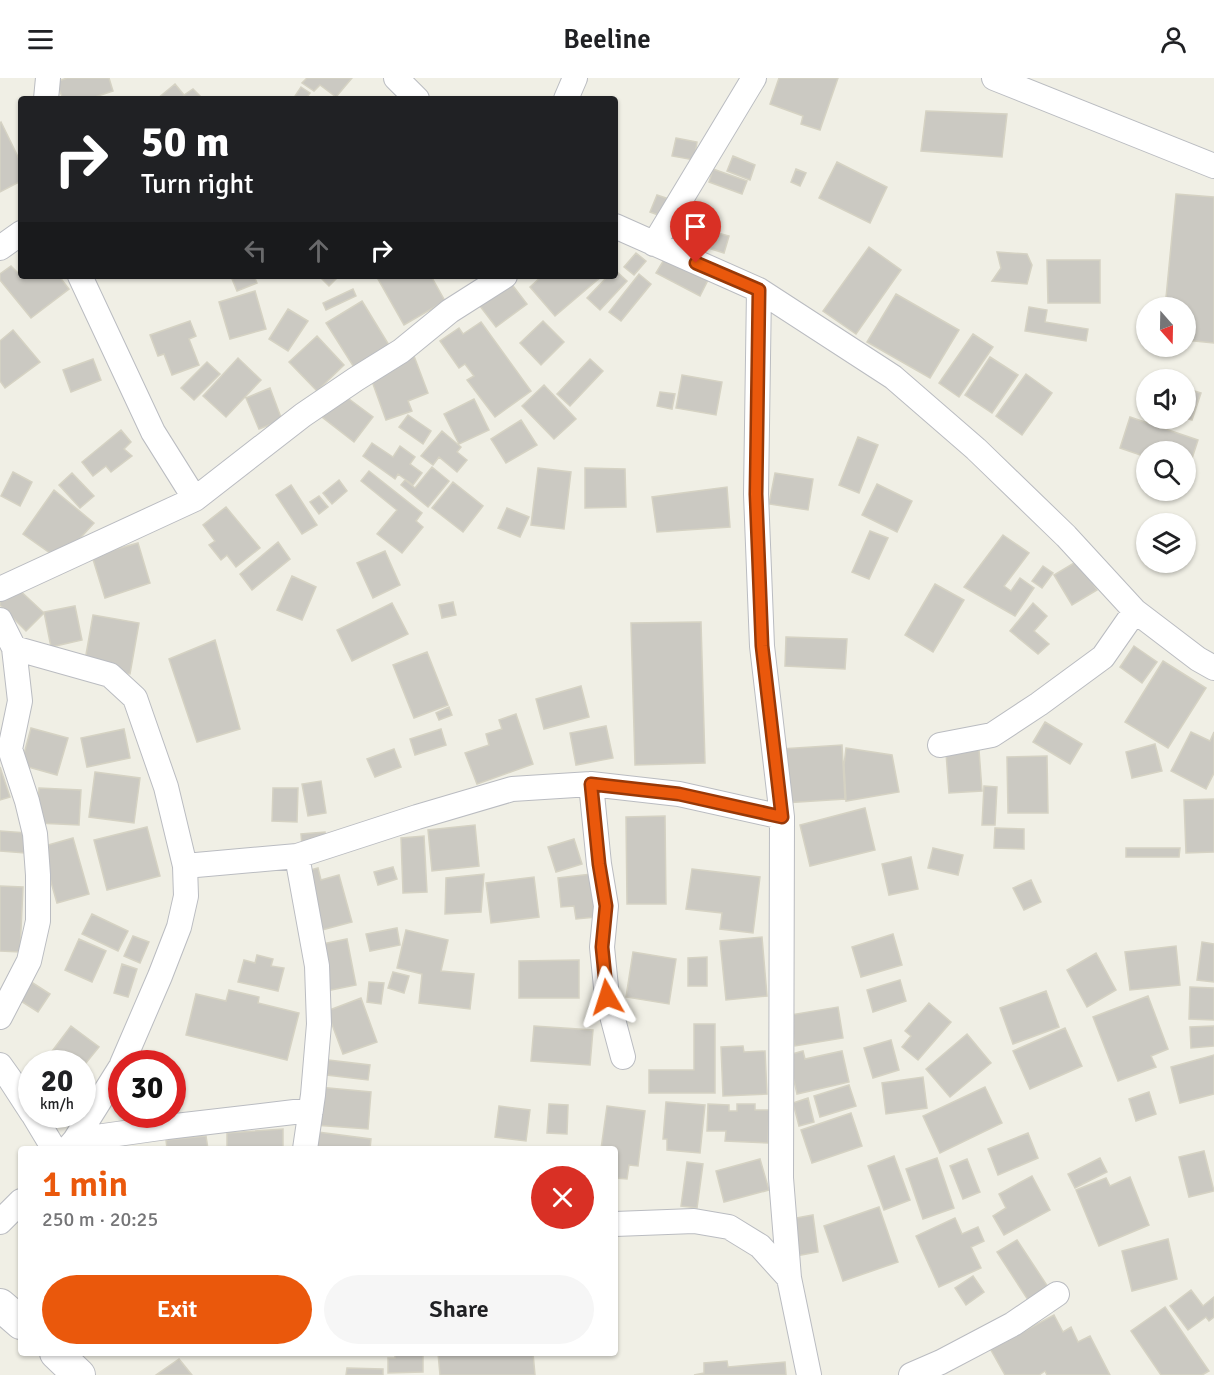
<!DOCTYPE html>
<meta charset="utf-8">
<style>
:root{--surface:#fff;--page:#f6f6f6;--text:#202124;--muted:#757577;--accent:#ea580c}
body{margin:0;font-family:Signika,sans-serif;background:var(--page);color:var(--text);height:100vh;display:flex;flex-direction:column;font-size:22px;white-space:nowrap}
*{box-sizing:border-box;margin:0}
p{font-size:20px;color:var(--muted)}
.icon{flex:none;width:33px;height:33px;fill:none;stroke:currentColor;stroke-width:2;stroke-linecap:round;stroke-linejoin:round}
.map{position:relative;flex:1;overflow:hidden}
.drawer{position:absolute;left:18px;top:1068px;width:600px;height:210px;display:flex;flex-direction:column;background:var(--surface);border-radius:6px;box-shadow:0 2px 4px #0004}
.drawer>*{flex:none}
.top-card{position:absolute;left:18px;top:18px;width:600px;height:183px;border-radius:6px;box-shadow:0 2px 4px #0004;background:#202124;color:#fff;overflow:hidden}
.needle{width:39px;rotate:160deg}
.fabs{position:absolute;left:1136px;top:219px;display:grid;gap:12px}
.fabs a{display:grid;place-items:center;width:60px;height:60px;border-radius:50%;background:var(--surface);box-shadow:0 2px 4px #0004;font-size:30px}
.speed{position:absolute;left:18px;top:972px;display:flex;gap:12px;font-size:30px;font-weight:700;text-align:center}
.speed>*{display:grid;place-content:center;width:78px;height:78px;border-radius:50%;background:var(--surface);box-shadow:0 2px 4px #0004;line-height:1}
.speed small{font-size:15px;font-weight:400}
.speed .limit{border:9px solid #d22;background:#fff;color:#111}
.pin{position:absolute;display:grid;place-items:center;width:51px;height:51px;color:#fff;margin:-62px -26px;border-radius:50% 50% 50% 0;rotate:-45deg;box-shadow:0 0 6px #0007}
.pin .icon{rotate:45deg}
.me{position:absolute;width:66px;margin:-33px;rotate:354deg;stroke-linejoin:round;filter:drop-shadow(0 0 4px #0008)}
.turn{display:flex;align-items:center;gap:21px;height:126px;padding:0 24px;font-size:27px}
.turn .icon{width:78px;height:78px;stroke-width:2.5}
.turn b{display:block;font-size:42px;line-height:51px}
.lanes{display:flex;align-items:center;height:57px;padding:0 24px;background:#0003;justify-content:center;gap:30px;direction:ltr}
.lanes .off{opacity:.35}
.round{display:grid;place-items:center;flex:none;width:63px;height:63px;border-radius:32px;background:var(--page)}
.headline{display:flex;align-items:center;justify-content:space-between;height:102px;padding:0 24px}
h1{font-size:36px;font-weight:600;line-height:45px;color:var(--accent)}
.cta{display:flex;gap:12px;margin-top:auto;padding:12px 24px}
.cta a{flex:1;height:69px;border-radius:36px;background:var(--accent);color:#fff;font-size:24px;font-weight:600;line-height:69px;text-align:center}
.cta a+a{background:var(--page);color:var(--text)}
header{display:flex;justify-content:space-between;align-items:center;height:78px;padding:0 24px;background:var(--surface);font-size:27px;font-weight:600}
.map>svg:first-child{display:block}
.building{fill:#cbc9c2;stroke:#d5d2c3;stroke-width:1.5}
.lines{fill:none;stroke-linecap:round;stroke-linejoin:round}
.minor-casing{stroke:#babcc1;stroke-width:26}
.tertiary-casing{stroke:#babcc1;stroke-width:34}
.minor{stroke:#fff;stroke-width:24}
.tertiary{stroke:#fff;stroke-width:32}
.route-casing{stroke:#983908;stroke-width:15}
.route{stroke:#ea580c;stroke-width:10}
</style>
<header><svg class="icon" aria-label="menu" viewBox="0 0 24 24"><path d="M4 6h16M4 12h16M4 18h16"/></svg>Beeline<svg class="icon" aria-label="person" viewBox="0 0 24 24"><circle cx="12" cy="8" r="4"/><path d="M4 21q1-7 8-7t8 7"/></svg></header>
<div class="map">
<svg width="1214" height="1297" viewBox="0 0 1214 1297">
<rect width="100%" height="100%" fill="#f0efe5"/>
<path class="building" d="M67 0H109L113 13 89 21H63L56 4Z
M307 0H352L336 19 320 7 314 13 302 5Z
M779 0H838L820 52 801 46 803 38 770 26Z
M175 6 184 17 193 11 203 21H157Z
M301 9 310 15 306 21H299L295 18Z
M926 33 1007 36 1002 79 921 73Z
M1 44 21 85V103L0 114V45Z
M676 60 697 64 694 82 672 78Z
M733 78 755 87 750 102 727 93Z
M837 84 887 109 870 145 819 120Z
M713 91 747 103 742 116 709 104Z
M796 91 806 95 800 108 791 104Z
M1176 116 1214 119V265L1185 262V230H1165Z
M657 117 669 121 661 138 650 134Z
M714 154 729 158 724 175 708 170Z
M869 169 901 192 856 256 823 233Z
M997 174 1027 176 1032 187 1027 206 992 203 1001 190Z
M636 175 646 183 634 197 624 189Z
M665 180 708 202 700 218 656 195Z
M1047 182H1100V225H1048Z
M11 188 21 198H59L69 211 31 240 0 202V196Z
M615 192 627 203 600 232 587 220 608 198H615Z
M639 196 651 206 621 243 609 234Z
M239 198H254L257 205 237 213 232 201Z
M319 198H339L329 208Z
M384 198H431L445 223 404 247 378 201Z
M542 198H602L555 238 530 209Z
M507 200 527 226 496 249 476 223Z
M353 211 356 218 326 232 323 225Z
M255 213 266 251 230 261 219 224Z
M896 216 959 252 930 300 867 264Z
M362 223 392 272 357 294 326 245Z
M1029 229 1047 232 1045 244 1088 251 1086 263 1025 253Z
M288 231 308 243 288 273 269 261Z
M190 243 196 258 189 261 199 287 172 297 164 276 158 278 150 257Z
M543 243 564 264 541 287 520 265Z
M481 244 531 313 495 339 467 302 474 298 465 286 459 290 440 263 459 250 463 256Z
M13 252 40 284 5 310 0 303V263Z
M973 256 993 269 959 319 939 305Z
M317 258 344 287 317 313 289 284Z
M414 278 428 315 408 323 412 333 386 342 369 295Z
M990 279 1018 297 992 335 965 317Z
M238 280 261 302 226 339 203 318Z
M93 281 101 302 71 314 63 292Z
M590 281 603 293 570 328 557 316Z
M207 284 220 296 194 322 181 310Z
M1026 296 1052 315 1022 357 996 338Z
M682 297 722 304 716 337 676 330Z
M544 307 576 341 554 361 522 328Z
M270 310 282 342 259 351 246 320Z
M1185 310 1201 315 1192 342 1185 340Z
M660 314 675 316 672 331 657 328Z
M341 315 373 339 354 364 322 339Z
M474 321 489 352 459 366 444 336Z
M408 337 431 353 423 366 399 349Z
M1130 339 1198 362 1188 393 1185 392V374H1146V379L1120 370Z
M521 342 537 367 506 385 491 361Z
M121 352 131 364 124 371 132 378 111 394 106 388 93 398 82 384Z
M442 353 461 369 457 374 467 382 457 394 439 379 433 387 421 378Z
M858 359 878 367 859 415 839 407Z
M372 365 393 379 400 368 415 379 410 386 422 395 413 407 398 396 395 401 363 378Z
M432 389 449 403 428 429 401 407 405 402 415 410Z
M538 390 571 394 564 451 531 447Z
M585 390 625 391 626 429 585 430Z
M369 393 422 435 416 443 423 449 402 475 377 456 397 432 361 403Z
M13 394 32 404 20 428 1 418Z
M72 395 94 418 80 430 59 407Z
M775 395 813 401 808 432 769 426Z
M339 402 347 413 332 426 323 415Z
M453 404 483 428 463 454 432 430Z
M877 406 912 423 897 454 862 437Z
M291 407 317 447 302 456 276 417Z
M727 409 730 449 657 454 652 419Z
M54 412 94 445 60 482 23 456Z
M319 418 328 429 319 436 310 424Z
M226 429 260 470 236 489 227 477 221 482 209 467 215 463 203 447Z
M507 430 529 439 520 459 498 450Z
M870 453 888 460 869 501 852 494Z
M1003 457 1029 475 1004 508 1011 513 1020 500 1034 510 1015 538 964 509Z
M278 464 290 481 252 512 240 496Z
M138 465 150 505 105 520 92 478Z
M385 473 400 507 373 520 357 485Z
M1079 482 1097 512 1072 527 1054 497Z
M1043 488 1053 495 1042 510 1032 503Z
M292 498 316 509 302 542 277 532Z
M935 506 964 522 933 574 905 557Z
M14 507 44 535 26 553 0 527V521Z
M453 524 456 537 442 540 439 527Z
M392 525 408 556 352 583 337 552Z
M1033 525 1047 538 1034 553 1049 566 1038 576 1010 553Z
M75 528 82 562 51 569 44 534Z
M93 537 139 545 130 596 84 588Z
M701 544 705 685 635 687 631 545Z
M786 559 847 561 845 591 785 588Z
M215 562 240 651 197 664 169 581Z
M1134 568 1157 584 1142 605 1120 589Z
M427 574 448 627 414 640 393 587Z
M1163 583 1206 610 1168 670 1125 644Z
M581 608 589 639 544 651 536 621Z
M449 629 452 637 439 642 436 635Z
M516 636 533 686 477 706 465 675 489 667 486 656 502 651 499 642Z
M1045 644 1082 666 1070 686 1033 664Z
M606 648 613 680 576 687 570 655Z
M31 650 68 660 57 697 21 687Z
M124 651 130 680 87 689 81 660Z
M441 651 446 667 415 677 410 661Z
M1191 654 1210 663 1214 654V695L1206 711 1171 693Z
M1155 666 1162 693 1132 700 1126 674Z
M842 667 845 721 784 725 781 671Z
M846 670 892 677 899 714 846 723 844 687Z
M394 671 401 689 375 699 367 681Z
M979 672 982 713 949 715 946 675Z
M1047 678 1048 735H1008L1007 679Z
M0 689 10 719 0 722Z
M95 694 140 700 134 745 89 739Z
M321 703 326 735 308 738 302 706Z
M984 708 997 709 995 747H982Z
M39 710 81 712 79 747 37 745Z
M273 710H298L297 744 272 743Z
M1214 721V774L1186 775 1184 722Z
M865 730 875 772 810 788 800 747Z
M665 738 666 826H627L626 739Z
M475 747 479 788 432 793 428 752Z
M147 749 160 798 107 812 94 762Z
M995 750 1024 751V771L994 770Z
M0 753 27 755 25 775 0 773Z
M325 754 326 766 302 768 301 756Z
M424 758 427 814 403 815 401 760Z
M73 760 89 816 57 825 41 769Z
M574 761 582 786 556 794 548 769Z
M933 770 963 777 958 797 928 790Z
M1126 770H1180L1179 779H1126Z
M911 779 918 811 889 817 882 786Z
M393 789 397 801 378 807 374 794Z
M318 790 321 802 339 797 352 844 318 853 303 794Z
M692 791 760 799 753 855 720 851 722 835 686 831Z
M484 796 481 834 445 836 446 800Z
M591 796 596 839 576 841 574 828 561 829 558 800Z
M534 799 539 839 491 845 486 805Z
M1031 802 1041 824 1024 832 1013 810Z
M0 808 23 809 20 874 0 873Z
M92 836 128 853 118 873 82 856Z
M397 850 400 867 370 873 366 856Z
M406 852 448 862 441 893 474 896 470 931 419 925 422 896 397 890Z
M893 856 902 887 861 899 852 869Z
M133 858 149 864 140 885 124 878Z
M762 859 767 918 726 922 720 863Z
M79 861 106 873 92 904 65 892Z
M347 861 356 907 326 913 317 867Z
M1202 864 1214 866V904L1197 902Z
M1176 868 1180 907 1130 912 1125 874Z
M633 874 676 881 669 926 626 919Z
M1096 875 1116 912 1087 929 1067 892Z
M257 877 273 881 271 888 284 890 278 913 238 904 244 882 255 885Z
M707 879V908H688V880Z
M579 882V920H519V883Z
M122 886 137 891 128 919 114 915Z
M393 894 409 898 404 915 388 910Z
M25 900 50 916 38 934 13 918Z
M900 902 906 923 873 934 867 912Z
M369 904 384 905 381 926 367 924Z
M1190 909 1214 910V942L1189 941Z
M229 912 259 919 258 925 299 935 287 982 186 957 196 916 226 923Z
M1046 913 1059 949 1013 966 1000 930Z
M1148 918 1168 971 1151 978 1156 989 1118 1003 1093 939Z
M361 920 377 964 343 976 327 933Z
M929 925 951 944 918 982 902 969 911 958 905 953Z
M838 929 843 960 795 968 790 937Z
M694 946H715V1015H649V992H694Z
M71 948 99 969 82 990V986H62L50 976Z
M534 948 593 952 590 987 531 983Z
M1214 948V968L1191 970 1190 949Z
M1065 950 1082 988 1030 1011 1013 973Z
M967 956 991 985 950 1019 926 991Z
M891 962 899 992 873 1000 864 970Z
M743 968 744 974 765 973 767 1016 723 1018 721 969Z
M803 973 805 981 842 973 849 1004 797 1016 788 977Z
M1214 977V1016L1180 1025 1171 989Z
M320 981 370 987 368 1002 318 996Z
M923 999 927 1030 886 1036 882 1005Z
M849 1007 856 1028 820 1039 814 1018Z
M318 1009 371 1014 368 1051 314 1047Z
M985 1009 1002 1045 940 1075 923 1038Z
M1149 1014 1156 1036 1136 1043 1129 1021Z
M808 1020 814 1044 799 1048 793 1025Z
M666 1024 705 1027 700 1075 667 1072V1061H663Z
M549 1026 568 1027 567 1056 547 1055Z
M708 1026 729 1027V1033H737V1026H755V1032H769L768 1065 725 1063 726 1053H707Z
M499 1028 530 1032 526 1063 495 1059Z
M607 1028 645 1033 638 1088 629 1087 627 1101 615 1100V1071H601Z
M851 1035 862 1068 812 1085 801 1052Z
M283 1051V1071H227V1055Z
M310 1053 371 1061 370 1071H308Z
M1028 1055 1038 1080 998 1097 988 1071Z
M206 1058 208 1071H167L166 1062Z
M1204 1073 1214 1113 1189 1119 1179 1079Z
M894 1078 910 1122 884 1132 868 1088Z
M937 1080 954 1130 923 1141 906 1091Z
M1100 1080 1107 1094 1075 1110 1068 1096Z
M760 1081 769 1112 724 1124 716 1093Z
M967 1081 980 1114 963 1121 950 1088Z
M687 1084 703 1086 697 1130 681 1128Z
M1032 1098 1050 1132 1004 1157 993 1138 1006 1130 999 1116Z
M1130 1099 1149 1147 1099 1168 1076 1112 1106 1100 1110 1108Z
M879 1129 898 1184 843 1203 824 1148Z
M813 1137 818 1174 790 1179 785 1142Z
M955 1140 962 1156 978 1149 984 1163 971 1169 981 1190 939 1209 916 1158Z
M1168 1161 1177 1201 1132 1213 1122 1173Z
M1017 1162 1050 1212 1030 1225 997 1174Z
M973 1198 984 1214 966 1227 955 1210Z
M1191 1212 1203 1228 1214 1219V1239L1209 1243 1206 1239 1188 1252 1170 1228Z
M1165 1229 1209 1293 1202 1297H1161L1131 1253Z
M1054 1237 1063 1254 1071 1249 1078 1264 1090 1258 1110 1297H1047L1045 1293 1039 1297H1005L987 1265 1006 1254 1010 1261Z
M395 1275H423V1294L388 1295V1280H395Z
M438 1275H533L535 1297H440Z
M179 1281 192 1297H156Z
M727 1283 728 1289 785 1284 786 1297H694L704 1295V1285Z
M347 1290 383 1291V1297H346Z"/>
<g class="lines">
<defs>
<path id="minor" d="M396 0 417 21
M994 0 1214 88
M46 21 48 0
M566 21 575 0
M615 148 759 212 893 299 976 371 1066 458 1135 533 1198 581 1214 590
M654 166 754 0
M0 170 21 155
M80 198 153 354 195 421
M759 212 756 416 762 568 782 739 781 1100 789 1200 809 1297
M0 511 195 421 303 337 356 301 401 273 450 233 505 198
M0 542 14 570 20 623 10 671 27 723 35 756 38 797V843L29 883 0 939
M14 570 110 597 135 620 166 709 185 788 186 818 179 849 160 898 122 986
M940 667 992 657 1039 626 1103 579 1135 533
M591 706 599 786 606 828 602 869 607 919 623 979
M297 778 317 888 319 946 313 1017 305 1071
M185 788 297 778 417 739 512 711 591 706 679 716 782 739
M0 987 10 1001 32 1035
M33 1036 54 1071
M75 1062 167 1049 311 1032
M69 1069 75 1062 122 987
M0 1144 21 1123
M615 1146 694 1143 729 1149 760 1168 789 1200
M911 1297 941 1284 1013 1246 1057 1216"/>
<path id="tertiary" d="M0 1227 21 1245
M56 1275 79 1297"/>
</defs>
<use href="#minor" class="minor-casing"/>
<use href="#tertiary" class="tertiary-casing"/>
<use href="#minor" class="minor"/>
<use href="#tertiary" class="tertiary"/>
</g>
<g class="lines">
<defs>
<path id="route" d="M607 919 602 869 606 828 599 786 591 706 679 716 782 739 762 568 756 416 759 212 696 185"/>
</defs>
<use href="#route" class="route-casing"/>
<use href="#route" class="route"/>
</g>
</svg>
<div class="fabs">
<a><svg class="needle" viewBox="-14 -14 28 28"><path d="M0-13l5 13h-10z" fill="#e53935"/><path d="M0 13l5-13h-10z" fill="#757577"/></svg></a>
<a><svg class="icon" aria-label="sound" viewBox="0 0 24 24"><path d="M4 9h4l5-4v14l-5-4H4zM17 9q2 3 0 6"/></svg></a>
<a><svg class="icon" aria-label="search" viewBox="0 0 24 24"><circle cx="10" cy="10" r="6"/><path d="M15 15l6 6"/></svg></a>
<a><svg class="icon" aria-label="layers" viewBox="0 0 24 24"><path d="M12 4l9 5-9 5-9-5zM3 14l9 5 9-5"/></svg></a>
</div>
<div class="speed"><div>20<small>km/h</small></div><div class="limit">30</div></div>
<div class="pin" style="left:696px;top:185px;background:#d93025"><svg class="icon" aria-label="arrive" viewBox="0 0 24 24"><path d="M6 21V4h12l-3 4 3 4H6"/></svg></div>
<svg class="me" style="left:607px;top:919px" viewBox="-20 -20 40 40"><path d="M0-17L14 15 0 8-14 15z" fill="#ea580c" stroke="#fff" stroke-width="4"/></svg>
<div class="top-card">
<div class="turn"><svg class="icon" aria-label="right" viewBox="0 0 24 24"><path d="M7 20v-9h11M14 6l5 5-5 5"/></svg><div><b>50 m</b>Turn right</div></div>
<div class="lanes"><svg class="icon off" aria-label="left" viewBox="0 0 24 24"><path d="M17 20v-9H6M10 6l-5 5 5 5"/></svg><svg class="icon off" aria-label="ahead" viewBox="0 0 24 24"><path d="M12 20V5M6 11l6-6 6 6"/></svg><svg class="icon" aria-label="right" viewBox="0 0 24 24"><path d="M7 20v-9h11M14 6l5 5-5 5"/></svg></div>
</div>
<section class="drawer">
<div class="headline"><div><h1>1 min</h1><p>250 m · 20:25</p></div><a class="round" style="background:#d93025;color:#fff"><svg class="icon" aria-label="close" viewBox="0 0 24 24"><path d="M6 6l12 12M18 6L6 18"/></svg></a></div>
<div class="cta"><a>Exit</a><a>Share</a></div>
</section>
</div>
